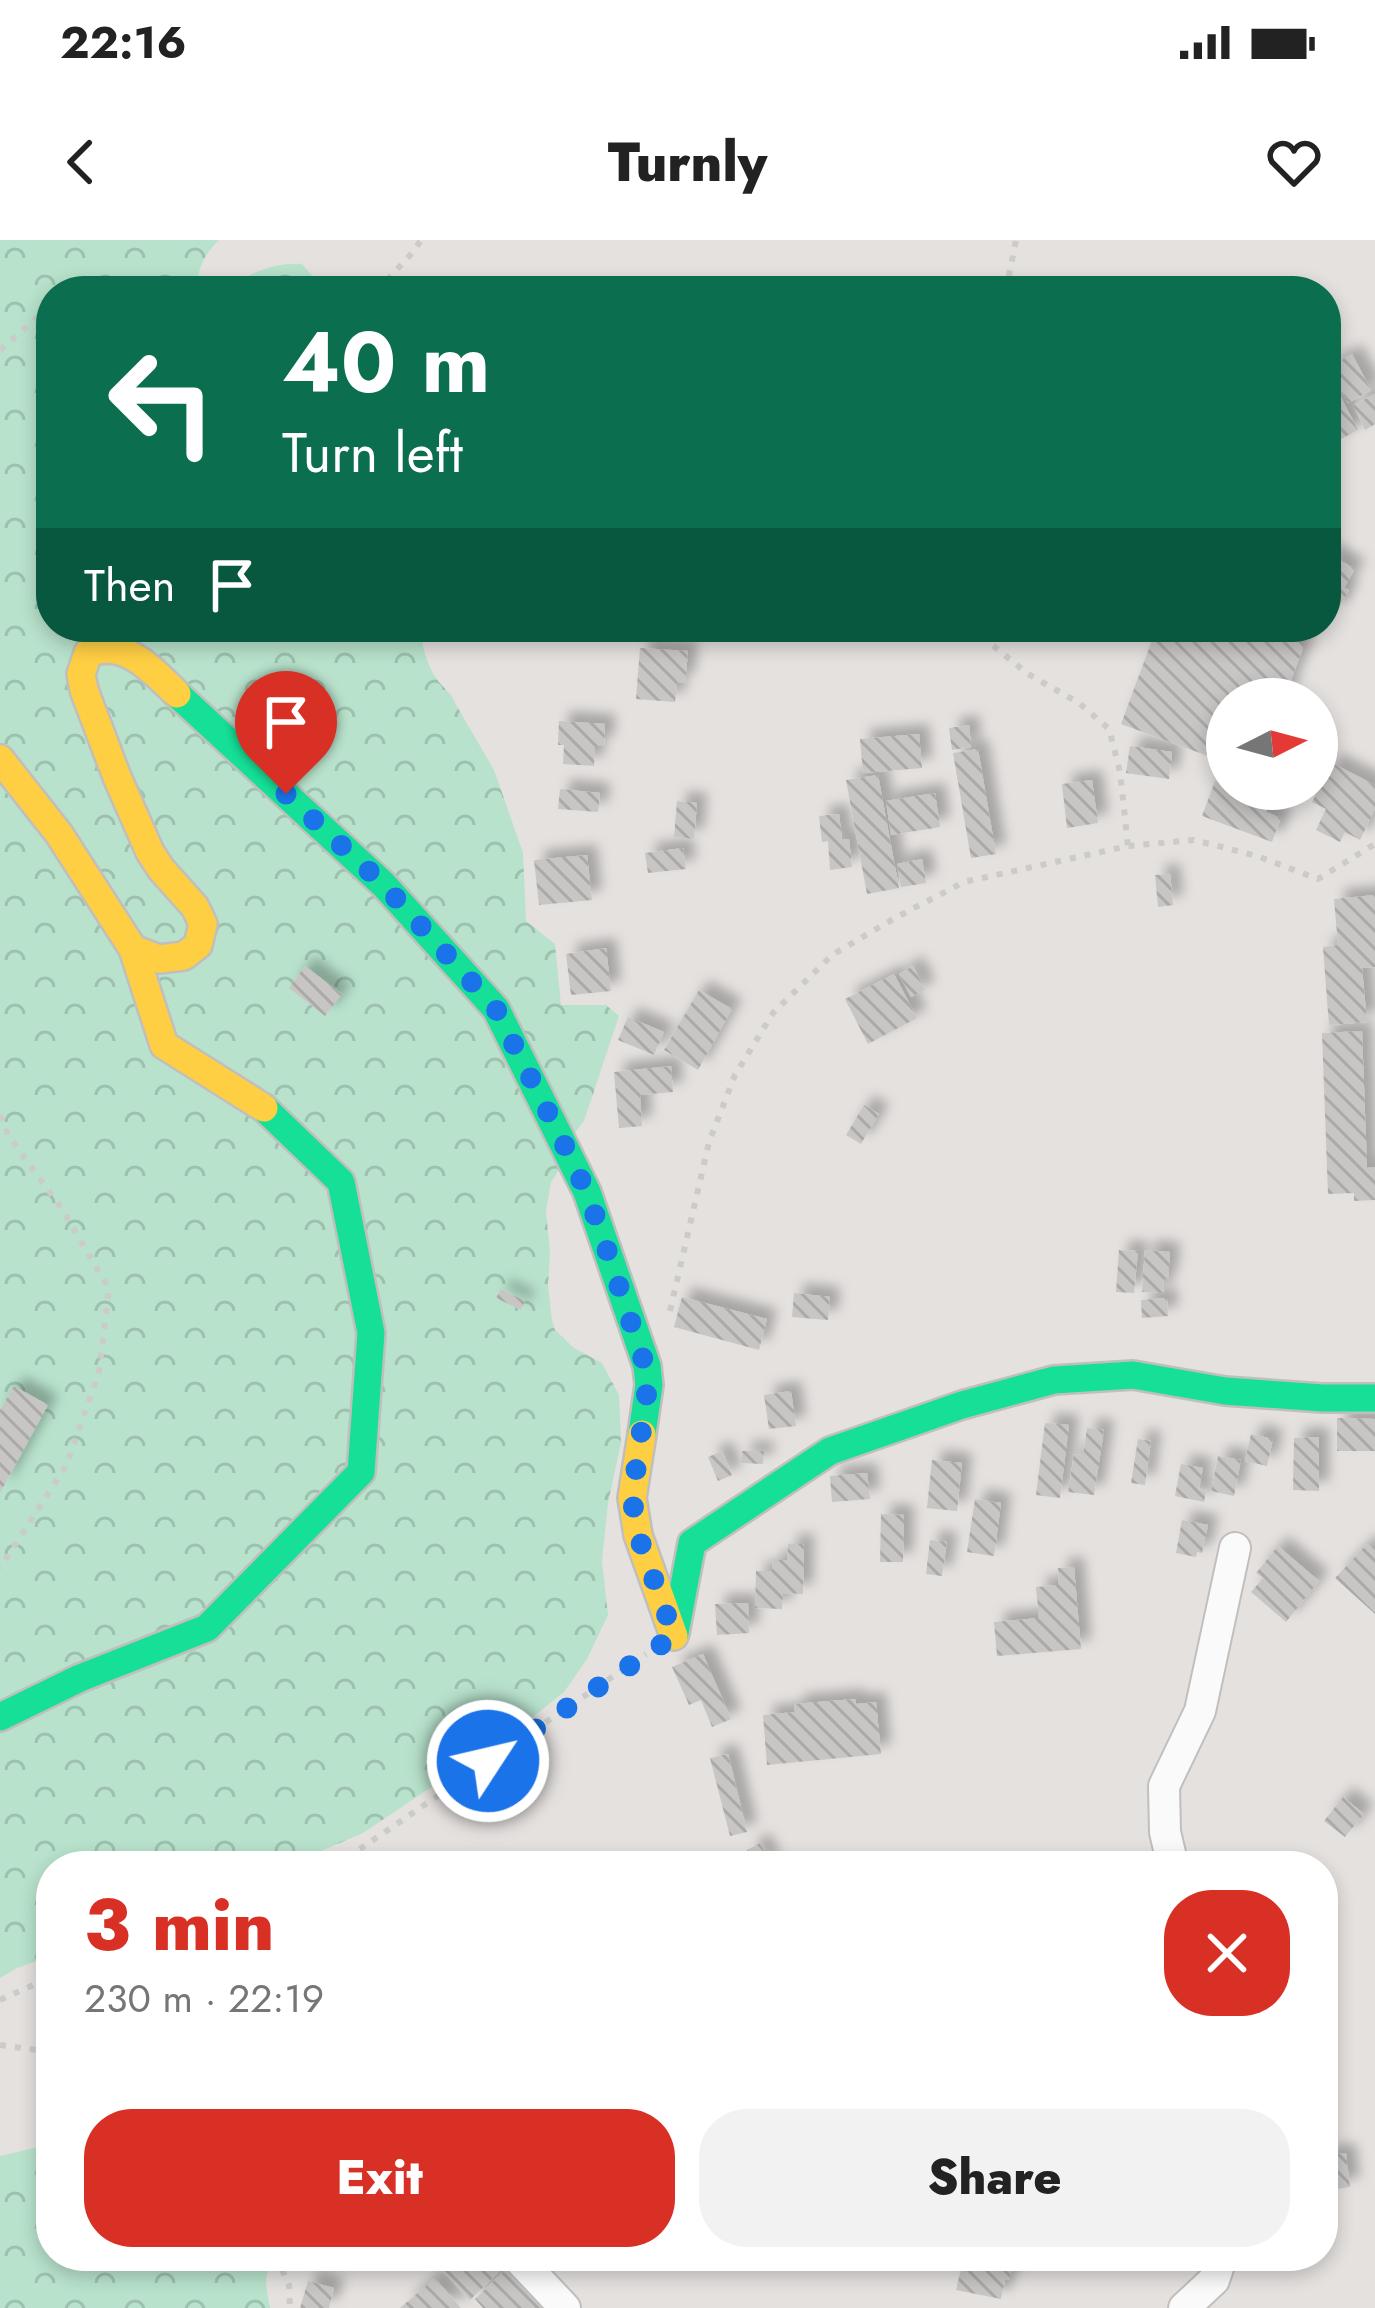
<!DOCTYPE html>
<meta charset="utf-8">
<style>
:root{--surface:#fff;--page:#f2f2f2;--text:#222;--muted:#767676;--accent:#d93025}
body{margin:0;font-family:Jost,sans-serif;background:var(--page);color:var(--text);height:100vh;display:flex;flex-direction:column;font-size:45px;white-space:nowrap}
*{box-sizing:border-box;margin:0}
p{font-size:39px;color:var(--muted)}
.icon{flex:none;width:66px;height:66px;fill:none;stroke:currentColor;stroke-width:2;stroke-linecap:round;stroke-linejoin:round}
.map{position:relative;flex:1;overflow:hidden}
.side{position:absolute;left:36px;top:1611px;width:1302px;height:420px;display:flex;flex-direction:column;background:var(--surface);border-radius:48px;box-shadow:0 6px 18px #0003}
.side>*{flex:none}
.banner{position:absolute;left:36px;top:36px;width:1305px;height:366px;border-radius:48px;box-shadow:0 6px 18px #0003;background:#0b6e4f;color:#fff;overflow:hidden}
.needle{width:78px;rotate:84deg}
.controls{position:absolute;left:1206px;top:438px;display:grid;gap:24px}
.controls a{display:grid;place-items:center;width:132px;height:132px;border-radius:50%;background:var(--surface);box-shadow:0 6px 18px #0003;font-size:60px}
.pin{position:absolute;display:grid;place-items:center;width:102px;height:102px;color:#fff;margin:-123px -51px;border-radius:50% 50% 50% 0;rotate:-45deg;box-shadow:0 0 12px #0007}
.pin .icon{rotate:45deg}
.me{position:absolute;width:132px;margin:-66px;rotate:55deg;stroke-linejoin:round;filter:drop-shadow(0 0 9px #0008)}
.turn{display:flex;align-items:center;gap:42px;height:252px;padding:0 48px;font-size:54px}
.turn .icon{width:156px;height:156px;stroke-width:2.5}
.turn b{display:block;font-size:84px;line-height:102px}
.then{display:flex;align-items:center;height:114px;padding:0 48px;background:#0003;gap:24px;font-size:45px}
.round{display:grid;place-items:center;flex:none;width:126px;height:126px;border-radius:48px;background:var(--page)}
.headline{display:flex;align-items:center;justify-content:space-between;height:204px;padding:0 48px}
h1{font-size:72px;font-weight:800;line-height:90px;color:var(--accent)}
.button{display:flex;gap:24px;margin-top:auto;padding:24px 48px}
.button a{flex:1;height:138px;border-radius:48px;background:var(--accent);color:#fff;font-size:48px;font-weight:800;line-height:138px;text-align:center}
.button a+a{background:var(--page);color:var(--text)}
.status{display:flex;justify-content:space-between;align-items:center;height:84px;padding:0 60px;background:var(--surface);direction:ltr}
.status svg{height:33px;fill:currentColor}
header{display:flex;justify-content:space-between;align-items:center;height:156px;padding:0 48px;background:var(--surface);font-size:54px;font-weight:800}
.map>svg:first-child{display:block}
.forest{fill:url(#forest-crowns)}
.building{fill:url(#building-back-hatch);filter:url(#shadow)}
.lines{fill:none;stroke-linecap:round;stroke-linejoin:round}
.street-casing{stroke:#c1bfbd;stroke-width:34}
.fast-casing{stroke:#c1bfbd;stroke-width:32}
.slow-casing{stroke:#c1bfbd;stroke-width:32}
.path{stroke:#cbcbca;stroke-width:6;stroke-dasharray:6 9;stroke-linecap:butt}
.street{stroke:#fbfafa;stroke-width:30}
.fast{stroke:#16e098;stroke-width:27}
.slow{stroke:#ffcf43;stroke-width:27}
.route{stroke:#1a73e8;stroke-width:21;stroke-dasharray:0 37.8}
</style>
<div class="status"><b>22:16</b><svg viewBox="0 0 49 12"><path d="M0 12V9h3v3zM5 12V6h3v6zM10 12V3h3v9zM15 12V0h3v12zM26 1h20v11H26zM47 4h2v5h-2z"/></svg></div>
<header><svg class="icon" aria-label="back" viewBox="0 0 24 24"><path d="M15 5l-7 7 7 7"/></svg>Turnly<svg class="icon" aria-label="heart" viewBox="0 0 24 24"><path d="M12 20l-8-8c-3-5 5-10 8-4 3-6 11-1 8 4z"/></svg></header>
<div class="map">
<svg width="1375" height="2068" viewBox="0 0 1375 2068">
<defs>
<pattern id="forest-crowns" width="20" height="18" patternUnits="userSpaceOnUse" patternTransform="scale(3)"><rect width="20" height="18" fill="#b8e2cc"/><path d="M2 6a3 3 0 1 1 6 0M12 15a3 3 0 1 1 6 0" fill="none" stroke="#9dc1ae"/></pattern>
<pattern id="building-back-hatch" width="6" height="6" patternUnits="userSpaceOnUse" patternTransform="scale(3)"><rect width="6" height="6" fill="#c8c6c4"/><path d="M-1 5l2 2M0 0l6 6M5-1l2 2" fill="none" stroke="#aba9a8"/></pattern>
<filter id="shadow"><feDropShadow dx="10" dy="-10" stdDeviation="6" flood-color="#0004"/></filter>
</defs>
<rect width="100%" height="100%" fill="#e4e1df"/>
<path class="forest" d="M0 0H219C205 13 181 51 219 50 232 50 243 38 254 33 271 26 285 23 302 24L315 39 314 51H51V387H420C422 405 426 423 436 438 443 449 451 451 455 463L494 530 523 613 526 681 555 704 561 765H606L619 776 584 881 568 901 561 927 551 942 546 971 550 1013 548 1045 552 1080 555 1090 574 1108 602 1123 619 1155 621 1203 608 1263 602 1321 608 1375 587 1419 564 1452 519 1488 363 1593 286 1626H51V1716L17 1728 0 1738Z
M51 1904V2016H294C259 2020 265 2041 270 2068H0V1916Z"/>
<path class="building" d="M1352 114 1371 150 1348 163 1329 127Z
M1326 129 1358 190 1333 203 1326 189Z
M1375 154V184L1365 190 1353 165Z
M1326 312 1355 329 1344 348 1349 350 1336 373 1326 367Z
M1157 387H1284L1303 408 1284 459H1227V523L1121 484Z
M640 408 688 411 685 443 677 442 675 462 636 459Z
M559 481 605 484 604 506H595L594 526 563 524 564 505H558Z
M969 485 971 507 952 510 949 488Z
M919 494 922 528 863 533 860 499Z
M1130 506 1172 512 1169 539 1126 533Z
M978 509 996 614 971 618 953 513Z
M1332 523 1375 545V569L1360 600 1345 592 1340 602 1316 590 1326 569 1312 562Z
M878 535 899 648 867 654 846 540Z
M1092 540 1098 583 1067 588 1062 544Z
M1215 541 1227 545V549L1247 553 1248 549H1274L1266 572 1281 578 1272 602 1202 576Z
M560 549 600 553 598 572 558 569Z
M935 553 940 587 891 595 886 561Z
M677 561 697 563 694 599 674 597Z
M839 574 842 600 849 599 852 627 830 630 828 601 822 602 819 576Z
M683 608 686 629 648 633 645 613Z
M587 615 592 660 539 665 534 620Z
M922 619 926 643 901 647 897 624Z
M1170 634 1173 665 1158 667 1155 635Z
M1375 655V727L1362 728 1367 782 1329 785 1323 707 1338 705 1334 659Z
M606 708 611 751 571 755 566 714Z
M305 726 342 754 325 776 289 748Z
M913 726 925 750 911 757 899 734Z
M894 734 917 778 868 804 845 759Z
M699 750 732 769 698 830 664 810Z
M628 777 664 792 654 815 618 800Z
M1362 791 1367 928 1375 927V960L1354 961V953L1328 954 1322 793Z
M671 826 673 852 640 855 642 886 619 888 614 832Z
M864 865 879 874 861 904 846 895Z
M1119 1010 1138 1011 1134 1053 1116 1052Z
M1145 1010 1170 1012 1168 1039H1164L1163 1053 1142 1052Z
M501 1049 525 1061 521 1070 496 1058Z
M794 1053 830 1057 828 1080 792 1077Z
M682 1057 767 1079 759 1110 674 1087Z
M1167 1058 1168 1076 1142 1078 1141 1060Z
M14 1146 48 1165 0 1253V1170Z
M791 1151 796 1186 769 1189 764 1155Z
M1337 1178 1375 1179V1211H1337Z
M1045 1183 1069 1185 1060 1258 1036 1255Z
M1087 1188 1104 1190 1094 1255 1068 1252 1074 1214 1083 1215Z
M1251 1194 1273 1199 1267 1226 1245 1221Z
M1319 1197V1251L1293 1250 1294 1198Z
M1138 1199 1151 1201 1145 1245 1131 1243Z
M722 1211 732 1235 718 1241 708 1217Z
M742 1211H764L763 1224 741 1223Z
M1218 1216 1241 1220 1234 1256 1211 1251Z
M932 1220 962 1223 957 1271 927 1268Z
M1181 1224 1203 1228 1199 1249 1206 1251 1204 1262 1175 1256Z
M867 1233 870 1259 832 1262 830 1236Z
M975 1259 1001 1263 994 1316 967 1312Z
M881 1274 904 1275 903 1322H880Z
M1182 1280 1208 1285 1202 1313 1197 1312 1196 1317 1176 1313Z
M930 1300 947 1302 942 1336 926 1334Z
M788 1304H804L803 1354 783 1353 782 1369 755 1368 756 1331H772L773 1320H787Z
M1367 1304 1375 1311V1374L1335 1338Z
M1278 1306 1319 1341 1286 1382 1251 1352 1263 1338 1256 1333Z
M1074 1327 1081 1409 997 1416 994 1382 1039 1378 1036 1347 1059 1345 1058 1328Z
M748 1363 749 1393 717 1395 715 1364Z
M703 1414 731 1479 712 1487 701 1460 689 1465 672 1427Z
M855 1459 856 1464 876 1462 881 1514 767 1525 763 1475 795 1472 794 1464Z
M728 1514 747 1592 730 1596 710 1518Z
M1343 1557 1364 1574 1345 1597 1324 1581Z
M760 1603 772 1626H755L747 1610Z
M1346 1913 1350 1947 1323 1951V1916Z
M448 2016H497L506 2025 470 2060 438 2026Z
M964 2016H1004L1002 2022 1013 2024 1009 2040H1005L1001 2059 956 2050Z
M508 2027 548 2068H483L475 2059Z
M435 2038 461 2068H400Z
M308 2041 334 2048 329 2068H300Z"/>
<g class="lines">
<defs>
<path id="street" d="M1173 1626 1165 1592 1164 1546 1200 1471 1235 1308
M516 2016 565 2068
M1184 2068 1214 2040 1222 2016"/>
<path id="fast" d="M177 454 384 645 496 769 587 952 647 1126 649 1145 642 1194
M675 1393 692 1303 830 1211 962 1165 1054 1140 1133 1135 1225 1151 1323 1158H1375
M0 1477 80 1438 207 1388 361 1232 371 1093 341 942 264 868"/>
<path id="slow" d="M0 519 59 594 133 709 159 719 184 716 198 705 203 684 195 667 161 629 150 612 117 537 84 450 81 434 88 413C125 398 152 430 177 454
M133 709 164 805 264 868
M642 1194 632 1258 638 1295 674 1396"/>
</defs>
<use href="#street" class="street-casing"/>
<use href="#fast" class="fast-casing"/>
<use href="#slow" class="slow-casing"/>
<path class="path" d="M377 51 413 12 421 0
M1006 51 1016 0
M0 110 45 71H51
M970 387 1028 434 1079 463 1109 489 1120 532 1128 606
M0 875 8 895 62 969 109 1049 99 1132 66 1226 0 1328
M670 1071 709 902 735 835 773 773 832 715 895 678 964 642 1128 606 1194 600 1257 616 1318 639 1375 604
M335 1626 646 1414
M0 1760 51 1737
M0 1805 51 1812
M276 2016 289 2045 290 2068"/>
<use href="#street" class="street"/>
<use href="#fast" class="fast"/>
<use href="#slow" class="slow"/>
</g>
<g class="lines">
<path class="route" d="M286 554 384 645 496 769 577 930 597 980 649 1137 632 1258 638 1295 674 1396 488 1521"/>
</g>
</svg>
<div class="controls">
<a><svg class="needle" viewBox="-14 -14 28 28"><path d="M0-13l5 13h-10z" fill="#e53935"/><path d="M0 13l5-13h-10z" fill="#767676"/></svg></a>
</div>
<div class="pin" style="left:286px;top:554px;background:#d93025"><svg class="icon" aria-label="arrive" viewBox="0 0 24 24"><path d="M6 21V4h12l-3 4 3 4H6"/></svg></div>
<svg class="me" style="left:488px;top:1521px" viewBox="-20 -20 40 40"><circle r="17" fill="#1a73e8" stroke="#fff" stroke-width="3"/><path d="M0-11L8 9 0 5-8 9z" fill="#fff"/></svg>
<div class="banner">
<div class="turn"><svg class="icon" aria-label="left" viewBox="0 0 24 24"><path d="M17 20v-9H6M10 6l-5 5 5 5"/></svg><div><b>40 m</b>Turn left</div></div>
<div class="then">Then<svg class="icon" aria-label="arrive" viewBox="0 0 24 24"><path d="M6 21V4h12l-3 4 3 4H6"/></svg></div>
</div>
<section class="side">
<div class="headline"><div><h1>3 min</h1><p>230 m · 22:19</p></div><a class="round" style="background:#d93025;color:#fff"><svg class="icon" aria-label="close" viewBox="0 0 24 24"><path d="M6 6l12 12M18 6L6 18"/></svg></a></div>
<div class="button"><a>Exit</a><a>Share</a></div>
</section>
</div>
